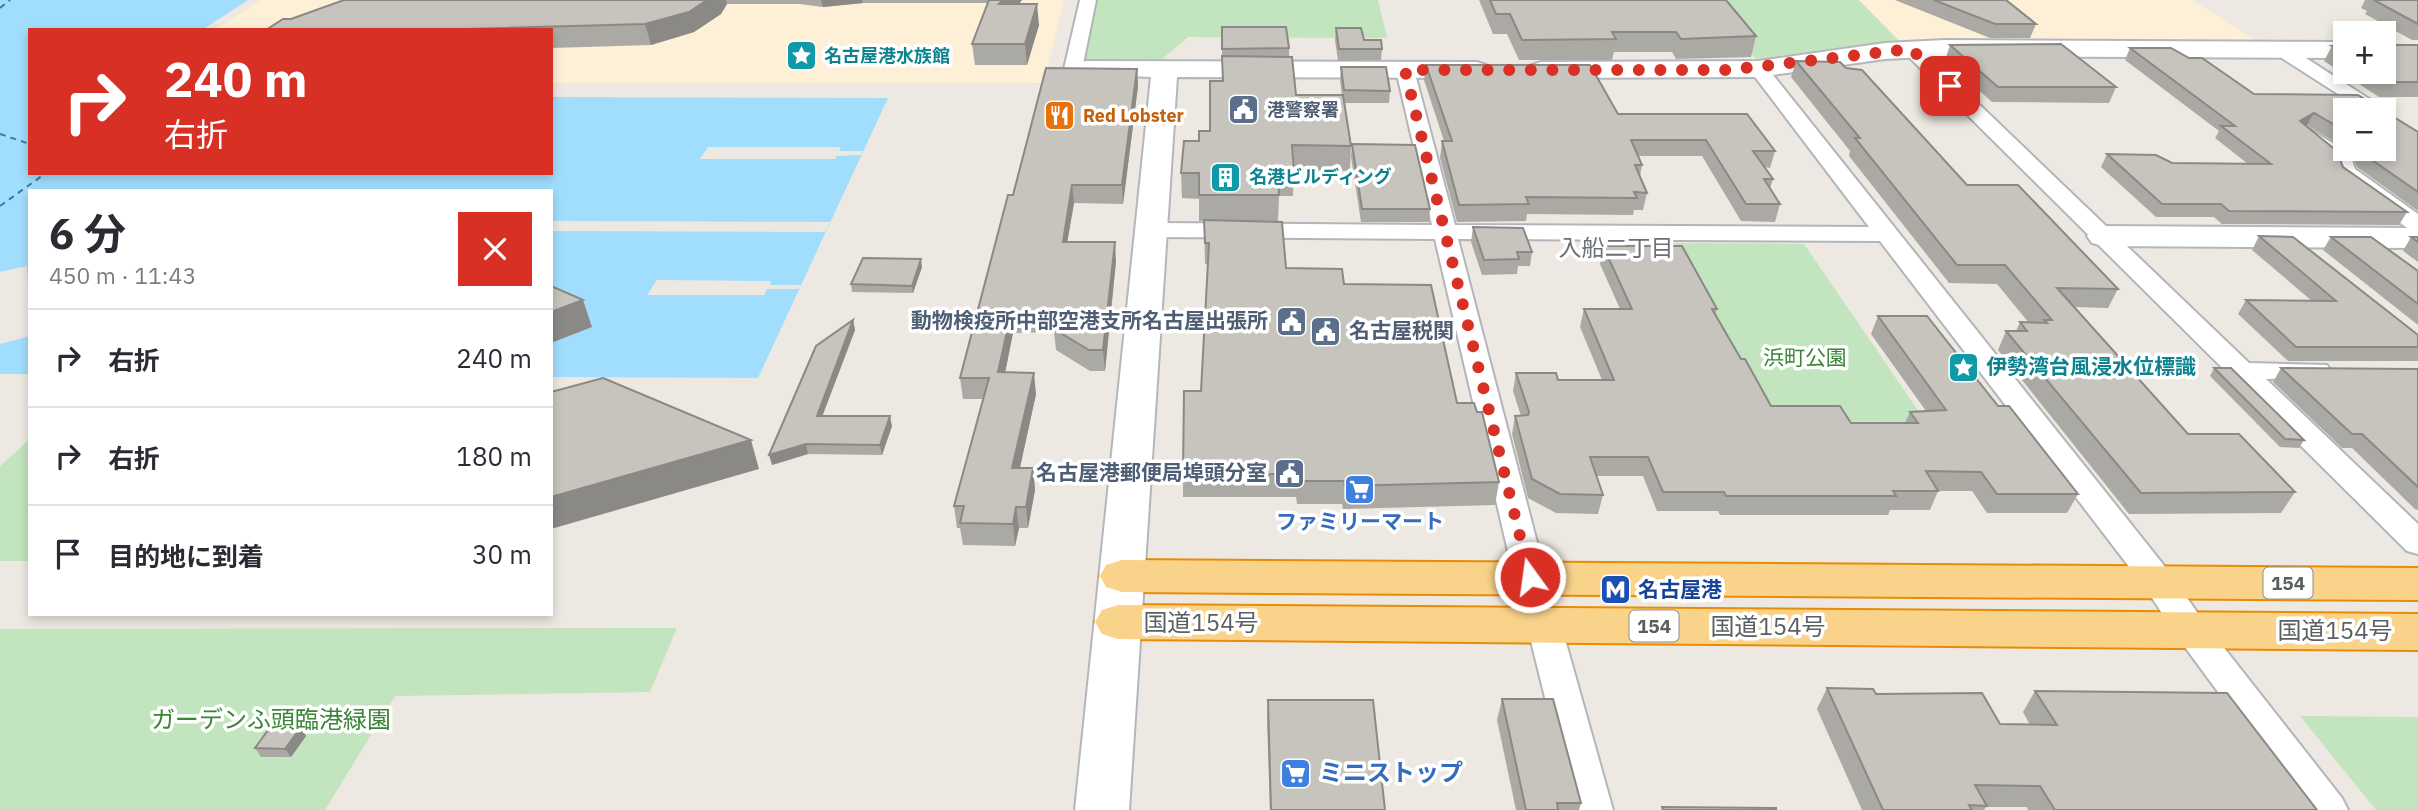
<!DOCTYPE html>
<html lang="ja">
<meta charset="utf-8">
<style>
:root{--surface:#fff;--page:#f7f7f7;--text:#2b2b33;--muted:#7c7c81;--line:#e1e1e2}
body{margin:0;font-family:"IBM Plex Sans","Noto Sans JP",sans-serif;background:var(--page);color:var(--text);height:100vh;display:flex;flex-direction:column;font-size:26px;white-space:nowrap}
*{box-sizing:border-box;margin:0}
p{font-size:23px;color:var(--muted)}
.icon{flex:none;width:38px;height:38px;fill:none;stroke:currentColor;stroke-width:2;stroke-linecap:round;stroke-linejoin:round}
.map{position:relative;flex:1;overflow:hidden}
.sheet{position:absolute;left:28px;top:189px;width:525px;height:427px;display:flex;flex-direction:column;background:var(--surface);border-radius:0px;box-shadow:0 4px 10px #0003}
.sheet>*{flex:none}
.hud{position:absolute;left:28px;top:28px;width:525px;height:147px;border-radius:0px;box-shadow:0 4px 10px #0003;background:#d93025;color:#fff;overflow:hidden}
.controls{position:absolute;left:2333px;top:21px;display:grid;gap:14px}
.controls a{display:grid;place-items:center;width:63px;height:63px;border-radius:0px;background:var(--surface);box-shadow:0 4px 10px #0003;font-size:35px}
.pin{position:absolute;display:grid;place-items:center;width:60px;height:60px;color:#fff;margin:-30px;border-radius:14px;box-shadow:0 4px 10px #0006}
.me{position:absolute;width:77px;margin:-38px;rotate:346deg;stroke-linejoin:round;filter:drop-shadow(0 0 5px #0008)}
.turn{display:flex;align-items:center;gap:24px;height:147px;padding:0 21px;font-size:32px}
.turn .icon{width:91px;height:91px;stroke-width:2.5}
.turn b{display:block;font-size:49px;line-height:60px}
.round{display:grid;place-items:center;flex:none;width:74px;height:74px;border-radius:0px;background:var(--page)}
.head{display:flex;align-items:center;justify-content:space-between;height:119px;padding:0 21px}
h1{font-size:42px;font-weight:700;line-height:52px}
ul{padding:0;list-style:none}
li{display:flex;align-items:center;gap:21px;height:98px;padding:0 21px;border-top:2px solid var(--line)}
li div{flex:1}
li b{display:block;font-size:26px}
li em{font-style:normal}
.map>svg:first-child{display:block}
.commercial{fill:#fdf0d7}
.green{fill:#c2e4be}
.water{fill:#a1defd}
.pier{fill:#ede9e2}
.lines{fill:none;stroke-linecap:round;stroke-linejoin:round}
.ferry{stroke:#3d7aa6;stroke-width:2;stroke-dasharray:6 5;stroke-linecap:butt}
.street-casing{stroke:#b2b5b9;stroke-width:4}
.secondary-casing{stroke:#b3b7bc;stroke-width:4}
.highway-casing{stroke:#e98b05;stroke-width:4}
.street{fill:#fff;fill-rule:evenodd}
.secondary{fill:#fff;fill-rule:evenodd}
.highway{fill:#fad38b;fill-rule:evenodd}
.wall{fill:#aba9a3}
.shaded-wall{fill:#8b8985}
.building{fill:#c7c4be;stroke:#8b8985;stroke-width:2}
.route{stroke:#d93025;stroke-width:12;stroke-dasharray:0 21.6}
.labels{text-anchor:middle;stroke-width:7;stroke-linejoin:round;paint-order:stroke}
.far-culture-label{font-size:18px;font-weight:bold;fill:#0d838f;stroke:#fff;text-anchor:start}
.far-service-label{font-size:18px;font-weight:bold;fill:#4e5e75;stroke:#fff;text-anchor:start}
.far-food-label{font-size:18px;font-weight:bold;fill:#c56008;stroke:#fff;text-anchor:start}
.shield{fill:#fff;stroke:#8c8f91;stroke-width:2}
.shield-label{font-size:19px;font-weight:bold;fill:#5a5f62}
.service-label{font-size:21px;font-weight:bold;fill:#4e5e75;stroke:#fff;text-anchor:end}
.park-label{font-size:21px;fill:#3b8537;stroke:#fff}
.culture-label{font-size:21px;font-weight:bold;fill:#0d838f;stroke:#fff;text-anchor:start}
.shop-label{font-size:21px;font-weight:bold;fill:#366cbe;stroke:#fff}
.transit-label{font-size:21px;font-weight:bold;fill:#164399;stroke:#fff;text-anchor:start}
.neighbourhood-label{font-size:23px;fill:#6b7174;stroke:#fff}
.near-street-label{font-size:24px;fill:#5a5f62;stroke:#fff}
.near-park-label{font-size:24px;fill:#3b8537;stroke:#fff}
.near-shop-label{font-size:24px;font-weight:bold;fill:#366cbe;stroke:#fff;text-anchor:start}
</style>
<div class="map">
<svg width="2418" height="810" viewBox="0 0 2418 810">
<rect width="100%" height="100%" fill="#ede9e2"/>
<path class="commercial" d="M261 0H1064L1044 83H551V30H215Z
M1859 0H2192L2255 40H1898Z"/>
<path class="green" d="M1094 0H1378L1387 38 1188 37 1162 59H1083Z
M1708 0H1859L1898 40 1756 59Z
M1673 243 1804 244 1926 422 1767 421Z
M30 439V561H0V466Z
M677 628 650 692 395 696 325 810H0V629Z
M2300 716 2418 717V810H2376Z"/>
<path class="water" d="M0 0H248L202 30H30V173H551V97L888 98 758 378 551 377V191H30V374H0Z"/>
<path class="pier" d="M708 147H841L839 151H863L861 155 837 156 835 159H700Z
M551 221 830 222 825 232 551 231Z
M27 266 30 336 0 344V272Z
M657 280 771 281 770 285H801L798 289H767L764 295H647Z"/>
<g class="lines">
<path class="ferry" d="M0 8 10 0
M0 134 30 144
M0 206 46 173"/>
<defs>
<path id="street" d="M1080 0H1096L1082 69 1073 75 1064 69Z
M1911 44 1917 45 2249 363 2327 365 2331 371 2327 377 2266 379 2418 524V554L2407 551 1905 53 1902 49 1905 45Z
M2280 44 2286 45 2386 110 2384 114V110H2363L2274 53 2271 49 2274 45Z
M1758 63 1765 65 2170 573 2203 621 2342 798 2348 810H2305L2179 639 2146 589 1880 241 1458 239 1546 577 1542 585 1530 589 1518 585 1514 577 1435 239 1151 237 1143 235 1139 230 1143 225 1151 223 1432 225 1396 70 1405 64 1414 70 1455 225 1869 227 1749 69Z
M2308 128 2350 154 2355 169 2418 214V232L2410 230 2337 177 2332 162 2298 134Z
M1544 612 1556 616 1561 625 1613 810H1573L1527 625 1532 616Z"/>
<path id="secondary" d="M1945 40 2345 42V58L1945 56 1885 59 1758 77 1541 78 1532 75 1528 70 1532 65 1541 62 1758 61 1885 43Z
M1086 61 1477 62 1486 65 1490 70 1486 75 1477 78 1177 77 1129 810H1075L1151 77 1077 74 1073 69 1077 64Z
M2103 226 2418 228V248L2103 246 2092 243 2087 236 2092 229Z"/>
<path id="highway" d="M1122 560 2418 568V600L1122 592 1106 587 1100 576 1106 565Z
M1118 605 2418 614V650L1118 639 1102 634 1095 622 1102 610Z"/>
</defs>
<use href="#street" class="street-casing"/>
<use href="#secondary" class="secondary-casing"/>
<use href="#highway" class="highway-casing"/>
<use href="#street" class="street"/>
<use href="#secondary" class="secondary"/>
<use href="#highway" class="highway"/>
</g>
<path class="wall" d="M344 0H1022L1019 4 1039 25 1027 65H975L972 44 988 3H863L823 7 800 4H727L721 14 694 32 651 45 551 48V30H266L291 19Z
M1479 0H1726L1756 36 1751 57 1676 59 1672 52H1614L1612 60H1519L1507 34H1493Z
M1895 0H2006L2036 24 2030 38H1990Z
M2365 0H2418V40H2412L2365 14 2367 11 2361 8Z
M1222 27 1289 48V57L1296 95H1342L1340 80 1341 67 1390 91 1389 103H1344L1351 146 1350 171 1294 170 1293 196H1279L1278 221 1286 268 1344 284 1457 403 1499 482 1495 505 1343 509 1342 504H1297L1296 497H1183V474L1201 391 1208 264H1205L1204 221H1199V199L1182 198 1181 173 1199 141 1210 131 1222 81Z
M1336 28 1382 49 1381 60 1338 61 1335 40Z
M1950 45 2116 87 2109 103 1992 102 1945 60Z
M2418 45V97H2379L2324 61 2332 46H2345V72H2384Z
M2130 48 2254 94 2345 110V148L2307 125 2306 126 2343 167 2407 212 2399 225 2222 224 2214 217H2156L2101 167 2107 154 2172 163 2248 164 2215 138 2219 131 2125 60Z
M1796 61 1846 68 1967 185 2118 289 2108 308 2074 307 2188 434 2295 492 2281 513 2129 514 1998 350 2006 331H2016L2020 322 2029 323 1997 284 1949 283 1849 156 1850 151 1791 77Z
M1426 65 1618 114 1775 151 1770 168 1765 167 1773 179 1770 189 1780 204 1775 222 1741 221 1702 156H1638L1642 165 1640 176 1647 193 1643 210H1634L1633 215 1527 214 1526 221 1457 222 1440 158 1442 141H1444L1424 80Z
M1137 69 1138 86 1123 204 1074 203 1067 242 1116 261 1105 371H1090L1056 350 1054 332 1013 333 1005 372 1036 394 1020 468H1033L1035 490 1028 528H1019L1015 546 963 545 960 528H957L954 506 983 399H963L960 378 1013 195Z
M2418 132V211L2357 167 2351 152 2346 149H2384Z
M1352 144 1430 209 1429 222H1361L1351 157Z
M1473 227 1532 252 1530 266H1518L1517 274 1482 275 1471 242Z
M2259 236 2418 335V361H2288L2238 314 2246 300 2312 301 2252 250Z
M2331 237 2418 271V325L2323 250Z
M2411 237H2418V262L2403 251Z
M1603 246 1717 309 1715 315 1741 359 1771 406 1851 423H1905L1910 412 1926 411 1871 334 1878 316 1998 406 2078 494 2067 513H1987L1972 491H1938L1930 510H1890L1888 515H1720L1718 511H1657L1643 476H1597L1603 495 1598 514 1556 513 1528 498 1512 434 1515 416H1521L1513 391 1516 373 1558 380H1602L1580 327 1584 309H1620L1600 264Z
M922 267 913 293 852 292 851 284Z
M853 320 855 330 822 416 892 426 882 455 808 454 772 465Z
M2214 368 2304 440 2299 448 2280 447 2210 376Z
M2281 368 2418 369V510L2415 509 2352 448H2342L2273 382Z
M1827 688 1876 694 2000 724 2030 725 2023 712 2035 691 2317 810H2028L2027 807H1986L1984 810H1862L1817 709Z
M1502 699 1581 803 1579 810H1516L1497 720Z
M1268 700 1385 810H1270L1267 721Z
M301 727 306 736 291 757H261L255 748Z"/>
<path class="shaded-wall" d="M707 0H726L727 4 721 14 694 32 651 45 645 24Z
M821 0H862L863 3 823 7Z
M1003 0H1022L1001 24 999 4Z
M1037 4 1039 25 1027 65 1025 44Z
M1137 69 1138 86 1123 204 1122 185Z
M2314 113 2307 125 2293 133 2300 121Z
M1072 185 1074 203 1064 261 1063 242Z
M1115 242 1116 261 1105 371 1103 350Z
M921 259 922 267 913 293 912 286Z
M583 300 592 327 551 343V312Z
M1011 313 1013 333 1001 393 998 372Z
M853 320 855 330 819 425 817 416Z
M1034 373 1036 394 1015 490 1012 468Z
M890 416 892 426 882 455 880 445Z
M751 440 759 469 551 529V497Z
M806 444 808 454 772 465 769 455Z
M1033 468 1035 490 1028 528 1026 507Z
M1016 507 1019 528 1015 546 1013 524Z
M301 727 306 736 291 757 285 749Z"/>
<path class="building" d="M344 0H707L689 12 645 24 432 30H266L283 19H291Z
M989 0H1003L999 4H1037L1025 44H972Z
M1490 0H1726L1756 36 1681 39 1676 32H1612L1616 39 1522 40 1510 14H1496Z
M1934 0H2006L2036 24H1995Z
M2374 0H2418V24Z
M1222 27H1286L1289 48 1222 49Z
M1336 28H1361L1364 40H1381L1382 49H1339Z
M2061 44 2116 87H1998L1950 45Z
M2384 45H2418V82H2388L2372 72H2384Z
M2332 46H2345V54Z
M2130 48H2171L2189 58H2202L2254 94 2358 95 2383 110H2345V131L2314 113 2300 121 2337 151 2343 167 2407 212 2229 211 2221 204H2162L2107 154 2156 155 2172 163 2271 164 2221 126H2235Z
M1222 56 1292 57 1296 95H1343L1351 146 1292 145 1294 171 1278 170 1279 195H1199V173H1181L1184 141H1199V131H1210V81H1223Z
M1796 61 1840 62 1846 68 1862 70 1967 185H2018L2118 289 2057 288 2188 434H2239L2295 492 2141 493 2006 331H2027L2020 322 2047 323 2044 320H2052L2005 265H1957L1855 138H1860Z
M1426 65H1590L1618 114H1747L1775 151H1753L1773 179H1764L1780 204H1746L1706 140H1631L1642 165H1635L1647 193 1634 192 1637 198 1526 197 1529 204 1459 205 1442 141H1452Z
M1341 67H1386L1390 91 1344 90Z
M1046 68 1137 69 1122 185H1072L1063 242H1115L1103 350H1089L1054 329 1056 312 1011 313 998 372 1034 373 1012 468H1033L1026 507H1016L1013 524 960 523 964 506H954L989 378H960L1008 195H1013Z
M2384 111 2418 132V192L2365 155 2362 149H2384Z
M1352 144 1415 145 1430 209H1362Z
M1204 220 1282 222 1286 268 1342 269 1344 284 1431 285 1457 403H1474L1477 412H1482L1499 482 1345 486 1344 481H1298V474H1183L1184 391H1201L1209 243H1205Z
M1473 227 1523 228 1532 252H1517L1519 259 1484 260Z
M2259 236 2293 237 2418 335V347H2296L2246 300 2336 301Z
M2331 237H2371L2418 271V304Z
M2411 237H2418V242Z
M1603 246H1682L1717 309H1712L1741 359H1745L1771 406H1840L1851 423H1918L1910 412 1946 410 1878 316H1927L1998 406H2009L2078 494H1997L1981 472 1926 471 1938 491H1893L1896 496H1726L1724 492H1663L1648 457H1590L1603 495 1560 494 1532 479 1515 416 1528 415 1529 412 1516 373H1556L1558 380H1614L1584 309H1632Z
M863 258 921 259 912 286 851 284Z
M551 286 583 300 551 312Z
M853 320 817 416H890L880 445 806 444 769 455 816 346Z
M2214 368H2231L2304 440 2285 439Z
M2281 368 2418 369V487L2362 434H2352Z
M603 378 751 440 551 497V392Z
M1827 688 1873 689 1876 694 1982 693 2000 724 2057 725 2035 691 2227 693 2317 810H2055L2040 786 1975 785 1987 806 1969 805 1972 810H1883Z
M1502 699H1553L1581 803H1557L1558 810H1526Z
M1268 700H1373L1385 810H1271Z
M271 726 301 727 285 749 255 748Z
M1662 807 1776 808V810H1663Z"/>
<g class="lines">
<path class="route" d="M1530 577 1405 70H1728L1911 49 1950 86"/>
</g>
<defs>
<symbol id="sight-square" viewBox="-11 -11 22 22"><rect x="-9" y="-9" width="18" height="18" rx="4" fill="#0f9aa8" stroke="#fff"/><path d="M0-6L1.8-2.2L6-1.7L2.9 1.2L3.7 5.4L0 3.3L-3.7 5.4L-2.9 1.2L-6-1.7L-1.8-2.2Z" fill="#fff"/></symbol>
<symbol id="civic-square" viewBox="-11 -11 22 22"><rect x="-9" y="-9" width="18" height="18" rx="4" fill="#5c6f8a" stroke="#fff"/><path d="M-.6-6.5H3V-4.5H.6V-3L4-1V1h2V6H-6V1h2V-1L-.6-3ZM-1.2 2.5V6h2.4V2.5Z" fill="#fff"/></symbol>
<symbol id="restaurant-square" viewBox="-11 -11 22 22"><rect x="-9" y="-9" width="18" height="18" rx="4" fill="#e8710a" stroke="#fff"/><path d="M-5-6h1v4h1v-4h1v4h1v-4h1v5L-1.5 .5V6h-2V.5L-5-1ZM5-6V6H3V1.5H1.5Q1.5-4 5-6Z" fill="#fff"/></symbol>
<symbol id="building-square" viewBox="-11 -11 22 22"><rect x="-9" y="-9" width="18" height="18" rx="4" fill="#0f9aa8" stroke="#fff"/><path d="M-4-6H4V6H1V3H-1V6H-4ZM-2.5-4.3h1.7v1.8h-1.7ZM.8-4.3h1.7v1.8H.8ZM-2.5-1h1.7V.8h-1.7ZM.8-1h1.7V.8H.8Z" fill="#fff"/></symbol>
<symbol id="supermarket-square" viewBox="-11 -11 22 22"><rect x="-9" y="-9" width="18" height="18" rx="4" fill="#3f7fe0" stroke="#fff"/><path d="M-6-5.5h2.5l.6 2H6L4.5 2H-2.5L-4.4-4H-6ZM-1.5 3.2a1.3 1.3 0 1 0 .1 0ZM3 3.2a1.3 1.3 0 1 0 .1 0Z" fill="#fff"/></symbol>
<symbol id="metro-square" viewBox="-11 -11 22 22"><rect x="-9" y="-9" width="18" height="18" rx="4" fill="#1a4fb4" stroke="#fff"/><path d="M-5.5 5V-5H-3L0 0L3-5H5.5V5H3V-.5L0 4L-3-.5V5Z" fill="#fff"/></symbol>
</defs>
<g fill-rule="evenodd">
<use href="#sight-square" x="784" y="38" width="35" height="35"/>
<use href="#civic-square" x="1226" y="92" width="35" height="35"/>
<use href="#restaurant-square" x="1042" y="98" width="35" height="35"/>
<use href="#building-square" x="1208" y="160" width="35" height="35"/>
<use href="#civic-square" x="1274" y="304" width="35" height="35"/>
<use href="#civic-square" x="1308" y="314" width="35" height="35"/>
<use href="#sight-square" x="1946" y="350" width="35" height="35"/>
<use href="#civic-square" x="1272" y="456" width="35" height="35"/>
<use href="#supermarket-square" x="1342" y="472" width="35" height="35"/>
<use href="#metro-square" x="1598" y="572" width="35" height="35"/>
<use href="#supermarket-square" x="1278" y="756" width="35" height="35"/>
</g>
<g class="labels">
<g class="far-culture-label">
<text x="824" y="62">名古屋港水族館</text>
<text x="1249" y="183">名港ビルディング</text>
</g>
<g class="far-service-label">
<text x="1267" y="116">港警察署</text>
</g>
<g class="far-food-label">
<text x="1083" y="122">Red Lobster</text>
</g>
<g class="shield">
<rect x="2263.5" y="567.5" width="49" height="31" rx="5"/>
<rect x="1629.5" y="610.5" width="49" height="31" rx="5"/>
</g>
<g class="shield-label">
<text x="2288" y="590">154</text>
<text x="1654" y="633">154</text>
</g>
<g class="service-label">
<text x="1268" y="328">動物検疫所中部空港支所名古屋出張所</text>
<text x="1349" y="338" text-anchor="start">名古屋税関</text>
<text x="1267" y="480">名古屋港郵便局埠頭分室</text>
</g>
<g class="park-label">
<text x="1805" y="365">浜町公園</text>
</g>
<g class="culture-label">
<text x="1986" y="374">伊勢湾台風浸水位標識</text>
</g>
<g class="shop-label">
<text x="1360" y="529">ファミリーマート</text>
</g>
<g class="transit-label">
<text x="1638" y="597">名古屋港</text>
</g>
<g class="neighbourhood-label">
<text x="1616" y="256">入船二丁目</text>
</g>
<g class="near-street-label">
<text x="1201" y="631">国道154号</text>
<text x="1768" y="635">国道154号</text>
<text x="2335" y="639">国道154号</text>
</g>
<g class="near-park-label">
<text x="271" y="728">ガーデンふ頭臨港緑園</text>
</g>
<g class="near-shop-label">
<text x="1319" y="781">ミニストップ</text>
</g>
</g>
</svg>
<div class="controls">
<a>+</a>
<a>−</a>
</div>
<div class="pin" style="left:1950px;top:86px;background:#d93025"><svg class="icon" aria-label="arrive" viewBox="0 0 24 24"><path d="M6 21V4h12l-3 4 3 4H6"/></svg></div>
<svg class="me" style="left:1530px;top:577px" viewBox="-20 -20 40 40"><circle r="17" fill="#d93025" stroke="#fff" stroke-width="3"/><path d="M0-11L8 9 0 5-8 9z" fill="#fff"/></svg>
<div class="hud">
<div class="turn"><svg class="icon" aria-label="right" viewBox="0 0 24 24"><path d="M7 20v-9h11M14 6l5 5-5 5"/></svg><div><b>240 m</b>右折</div></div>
</div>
<section class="sheet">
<div class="head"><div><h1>6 分</h1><p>450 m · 11:43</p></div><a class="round" style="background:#d93025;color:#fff"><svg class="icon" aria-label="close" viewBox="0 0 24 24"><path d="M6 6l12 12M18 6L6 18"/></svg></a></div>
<ul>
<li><svg class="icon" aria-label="right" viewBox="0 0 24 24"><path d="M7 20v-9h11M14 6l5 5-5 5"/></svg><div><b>右折</b></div><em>240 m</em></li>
<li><svg class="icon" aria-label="right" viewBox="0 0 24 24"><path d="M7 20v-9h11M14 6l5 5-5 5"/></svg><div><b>右折</b></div><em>180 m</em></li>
<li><svg class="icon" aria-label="arrive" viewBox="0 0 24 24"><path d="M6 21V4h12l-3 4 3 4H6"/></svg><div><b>目的地に到着</b></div><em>30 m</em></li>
</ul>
</section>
</div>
